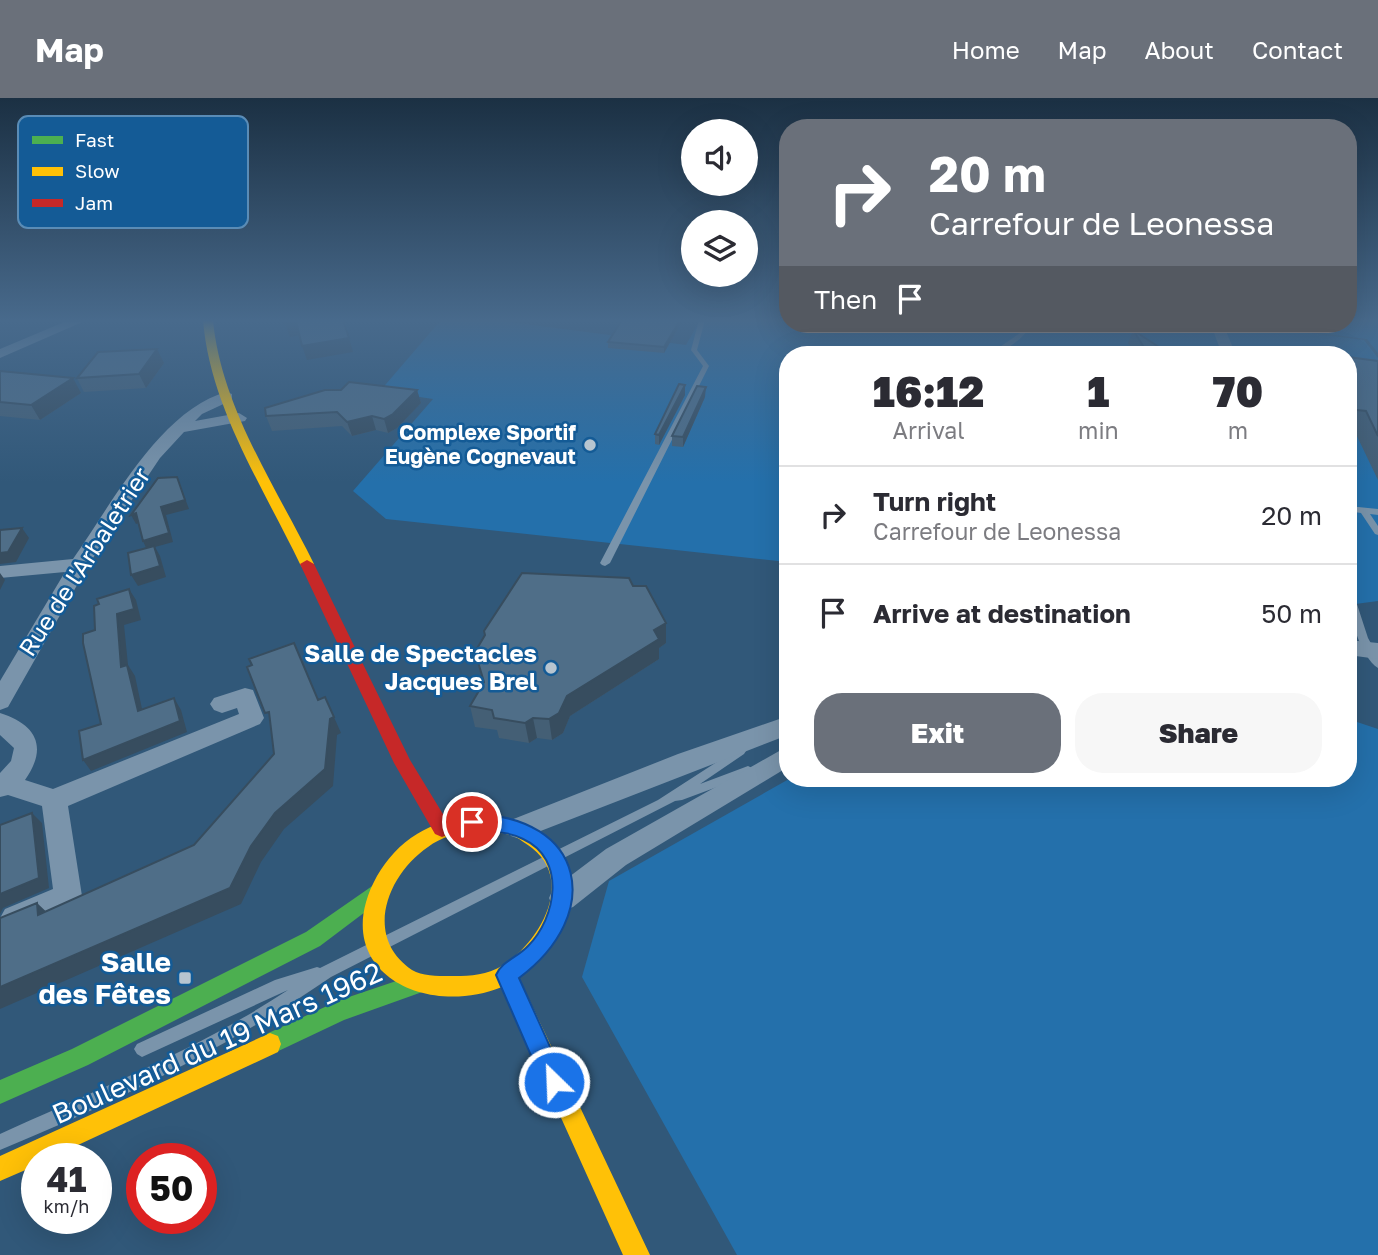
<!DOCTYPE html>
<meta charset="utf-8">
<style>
:root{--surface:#fff;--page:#f7f7f7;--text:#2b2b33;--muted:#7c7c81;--line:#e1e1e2;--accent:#6a707a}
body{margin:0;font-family:"Golos Text",sans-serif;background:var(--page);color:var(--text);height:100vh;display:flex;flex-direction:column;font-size:26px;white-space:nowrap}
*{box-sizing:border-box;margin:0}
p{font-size:23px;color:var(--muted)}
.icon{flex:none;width:38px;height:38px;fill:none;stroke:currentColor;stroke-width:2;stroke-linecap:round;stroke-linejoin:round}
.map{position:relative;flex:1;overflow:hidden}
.details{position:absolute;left:779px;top:248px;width:578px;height:441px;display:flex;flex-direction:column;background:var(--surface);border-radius:28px;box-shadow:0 7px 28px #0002}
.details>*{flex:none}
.guide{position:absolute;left:779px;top:21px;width:578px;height:214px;border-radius:28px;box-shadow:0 7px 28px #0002;background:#6a707a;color:#fff;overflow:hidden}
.tools{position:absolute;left:681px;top:21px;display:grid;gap:14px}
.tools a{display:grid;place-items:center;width:77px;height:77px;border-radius:50%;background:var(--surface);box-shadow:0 7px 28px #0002;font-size:35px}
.speed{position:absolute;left:21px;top:1045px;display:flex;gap:14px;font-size:35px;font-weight:700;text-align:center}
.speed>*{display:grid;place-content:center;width:91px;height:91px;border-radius:50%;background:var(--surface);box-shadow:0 7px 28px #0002;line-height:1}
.speed small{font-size:18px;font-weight:400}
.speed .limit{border:10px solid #d22;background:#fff;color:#111}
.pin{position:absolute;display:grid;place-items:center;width:60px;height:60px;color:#fff;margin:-30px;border:4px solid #fff;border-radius:50%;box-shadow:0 2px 7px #0007}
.me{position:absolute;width:77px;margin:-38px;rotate:336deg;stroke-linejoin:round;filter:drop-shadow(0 0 5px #0008)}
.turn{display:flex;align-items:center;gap:24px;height:147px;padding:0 35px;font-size:32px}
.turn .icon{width:91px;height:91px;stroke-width:2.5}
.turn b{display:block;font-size:49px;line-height:60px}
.then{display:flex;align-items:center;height:66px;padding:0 35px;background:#0003;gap:14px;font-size:26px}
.eta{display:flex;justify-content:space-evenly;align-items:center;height:119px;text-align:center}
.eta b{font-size:42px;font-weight:800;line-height:49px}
.cta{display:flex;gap:14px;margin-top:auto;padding:14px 35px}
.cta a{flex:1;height:80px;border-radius:28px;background:var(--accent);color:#fff;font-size:28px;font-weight:800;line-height:80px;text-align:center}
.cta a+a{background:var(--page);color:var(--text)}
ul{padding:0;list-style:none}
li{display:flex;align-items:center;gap:21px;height:98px;padding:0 35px;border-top:2px solid var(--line)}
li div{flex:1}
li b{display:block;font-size:26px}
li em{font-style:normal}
header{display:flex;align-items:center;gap:42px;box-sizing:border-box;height:98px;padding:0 35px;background:var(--accent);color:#fff}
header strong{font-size:33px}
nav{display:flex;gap:38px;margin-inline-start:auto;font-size:24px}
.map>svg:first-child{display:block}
.green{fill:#2470ab}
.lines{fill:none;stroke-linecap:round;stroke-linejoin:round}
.lane{fill:#7a94ab;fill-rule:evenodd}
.street{fill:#7a94ab;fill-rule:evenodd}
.fast{fill:#4caf50;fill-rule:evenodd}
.slow{fill:#ffc107;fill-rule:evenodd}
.jam{fill:#c62828;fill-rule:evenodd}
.wall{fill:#445f75}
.shaded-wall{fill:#374d5f}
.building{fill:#4f6e88;stroke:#374d5f;stroke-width:2}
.route{fill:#1a73e8;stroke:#114b97;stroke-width:2}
.poi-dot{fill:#b7c5d0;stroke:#145b96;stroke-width:2.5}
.labels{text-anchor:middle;stroke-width:5;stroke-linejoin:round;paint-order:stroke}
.far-poi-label{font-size:21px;font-weight:bold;fill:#fff;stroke:#145b96;text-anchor:end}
.street-label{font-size:24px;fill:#fff;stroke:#145b96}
.poi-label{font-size:24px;font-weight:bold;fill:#fff;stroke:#145b96;text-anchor:end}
.near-poi-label{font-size:28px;font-weight:bold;fill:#fff;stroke:#145b96;text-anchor:end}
.near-street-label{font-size:28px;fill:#fff;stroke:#145b96}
.key{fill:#145b96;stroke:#5a8cb6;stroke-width:2}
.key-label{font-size:19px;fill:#fff}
</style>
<header>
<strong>Map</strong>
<nav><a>Home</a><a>Map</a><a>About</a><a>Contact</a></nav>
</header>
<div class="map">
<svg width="1378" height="1157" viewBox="0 0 1378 1157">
<rect width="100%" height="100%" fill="#315879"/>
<path class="green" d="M441 222H494L686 247 700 222H787L788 226H1237L1364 242 1378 260V503L1348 507V257H788L787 464 386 421 353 393 433 301 380 293Z
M1348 222H1378V255L1367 241 1246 226H1348Z
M1348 621 1378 631V1157H737L582 879 609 783 789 681H1348Z"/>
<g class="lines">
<path class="lane" d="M699 222H705L697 252 709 268 610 465 605 468 602 467 600 465 703 268 691 252Z
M1025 226H1031C1028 238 1001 257 988 257L1023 233Z
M1348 408 1378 411V417L1370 416 1378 428V437L1375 436 1361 415 1348 413Z
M1348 491 1353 494 1368 540 1378 558V570C1360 559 1346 510 1348 491Z
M740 649 744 650 746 653 744 656 700 686 748 668 752 670 754 673 752 676 682 702 675 703 331 879C229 949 114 1005 0 1052V1036C97 992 199 951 288 892L142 959 137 956 134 951 137 946 275 882 317 869 320 870 658 702Z"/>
<path class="street" d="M69 222H87L0 260V251Z
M1211 226H1223L1236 257H1222Z
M227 294 232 296V302L202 316 195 323 239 315 247 320 245 323 184 334 160 360 89 466 8 609 0 612V583L65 474 0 480V468L73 461C111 407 161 311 227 294Z
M1348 542 1378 545V561L1348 557Z
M245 590 253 592 264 620 260 626 68 708 82 798 78 807 15 833 5 829 0 820 5 811 53 791 42 708 8 697 0 699V675L11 663 14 650 0 637V615C37 627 48 649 25 682L53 691 239 616 237 610 222 615 214 612 210 606 214 600Z
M788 618V637L520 741 511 738 507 730 511 722 678 656Z
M788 648V669L626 767 573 809 563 813 553 809 549 800 553 791 606 751Z"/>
<path class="fast" d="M378 784 385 787 388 793 385 799 320 848 88 967 0 1006V982L72 951 306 834Z
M417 876 425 879 428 886 425 893 344 922 270 957 262 954 259 946 262 938 340 902Z"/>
<path class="slow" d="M203 222H213C221 309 276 389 314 466L312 469H302L300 466C263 389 210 309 203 222Z
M472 716C491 719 513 719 530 728 600 767 568 841 519 880L650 1157H623L502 889C422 921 326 870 377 778 387 761 400 746 417 736 433 726 453 721 472 716ZM472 732C486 734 501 734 514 738 520 741 526 746 532 750 577 785 536 851 496 871 482 878 464 878 449 878 437 878 422 878 412 872 363 839 387 777 428 749 441 739 456 736 472 732Z
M270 935 278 938 281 946 278 954 50 1060H37V1067L0 1083V1058Z"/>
<path class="jam" d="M307 462 314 466 410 662 449 726 451 731 449 736 442 739 435 736 394 665 300 466Z"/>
</g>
<path class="wall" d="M579 222H681V225L664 255 608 250V244L619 226Z
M1133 232 1171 257H1136L1128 245Z
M1348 259 1378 263V382L1354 332 1348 331Z
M164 265 146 290 84 294 77 280Z
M0 273 81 295 40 322 0 318Z
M685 287V297L659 347 655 346V336Z
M417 292 421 305 397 330 388 335 376 332 352 338 342 328 272 333 266 318Z
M705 299 683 349 672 348V338Z
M633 488 666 545 659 550V561L570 618 563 635 552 642 537 640 529 645 499 640 497 632 475 629 470 608 483 585 475 554Z"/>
<path class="shaded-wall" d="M680 222H681V225L664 255V249Z
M296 223 301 237 290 239 285 225Z
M349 240 353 254 307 262 302 248Z
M157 251 164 265 146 290 139 276Z
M73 280 81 295 40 322 31 307Z
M685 287V297L659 347V337Z
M706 289 705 299 683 349V339Z
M417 292 421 305 397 330 388 335 384 321Z
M372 318 376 332 352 338 347 324Z
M177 379 189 411 166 417 173 444 155 449 160 458 166 479 138 488 131 477 147 452 143 443Z
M136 415 141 424 136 426 131 417Z
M22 430 29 440 16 464 0 466V455Z
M0 475 5 482 0 492Z
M129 491 136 502 141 522 124 527 128 567 135 578 145 625 138 613 121 569 117 516Z
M666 525V545L659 550V561L570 618 563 635 552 642 549 621 567 598 654 532Z
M325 599 341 635 337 637 333 688 284 731 261 764 241 806 0 911V889L230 790Z
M174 600 181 612 187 634 91 673 83 662Z
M533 620 537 640 529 645 525 625Z
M32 715 42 725 49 790 3 810 0 816V796Z
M37 805 53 820 38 817Z"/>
<path class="building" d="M285 222H343L349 240 302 248 296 223 285 225Z
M622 222H680L664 249 608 244Z
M1133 232 1171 257H1149Z
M157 251 139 276 77 280 98 254Z
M1312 255 1332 257H1313Z
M1348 259 1378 263V338L1366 313 1348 311Z
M0 273 73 280 31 307 0 304Z
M349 284 417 292 393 316 384 321 372 318 347 324 337 314 266 318 265 310 325 292H341Z
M679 286 685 287 659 337 655 336Z
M697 288 706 289 683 339 672 338Z
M177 379 185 402 161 409 169 435 143 443 136 415 131 417 158 380Z
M22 430 8 454 0 455V432Z
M154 448 160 468 131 477 128 455Z
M522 475 629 480 633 488H646L666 525 654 532 659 541 567 598 559 615 549 621 533 620 525 625 494 620 492 612 470 608 484 584 475 554 485 537 484 533Z
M129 491 134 511 117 516 121 569 127 567 138 613 174 600 180 623 83 662 79 633 101 626 83 545V536L95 532 94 508 99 506 97 501Z
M294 545 318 602 325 599 334 619 330 621 325 671 275 715 251 748 230 790 0 889V820L37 805 38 817 194 747 274 656 269 614 265 615 247 569 252 567 249 561Z
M32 715 39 780 0 796V727Z"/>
<linearGradient id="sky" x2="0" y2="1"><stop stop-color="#1b3043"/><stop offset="0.58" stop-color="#486a8c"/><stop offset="1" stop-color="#486a8c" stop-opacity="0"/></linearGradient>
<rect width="1378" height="384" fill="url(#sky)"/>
<path class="route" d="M472 716C586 718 605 816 519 880L566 984 563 992 554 995 546 992 496 877C502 863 518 859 528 848 556 820 567 761 523 741 504 731 485 736 465 729L462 724 465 718Z"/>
<g class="poi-dot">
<circle cx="590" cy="347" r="7"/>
<circle cx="551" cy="570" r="7"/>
<rect x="178" y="873" width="14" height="14" rx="3.5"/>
</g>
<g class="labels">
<g class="far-poi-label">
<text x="576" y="342">Complexe Sportif<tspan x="576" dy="24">Eugène Cognevaut</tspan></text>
</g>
<g class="street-label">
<text transform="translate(85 464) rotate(-57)" y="8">Rue de l'Arbaletrier</text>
</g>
<g class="poi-label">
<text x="537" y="564">Salle de Spectacles<tspan x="537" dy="28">Jacques Brel</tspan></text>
</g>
<g class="near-poi-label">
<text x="171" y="874">Salle<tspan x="171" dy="32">des Fêtes</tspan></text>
</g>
<g class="near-street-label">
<text transform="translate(217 945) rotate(-24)" y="10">Boulevard du 19 Mars 1962</text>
</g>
</g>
<rect x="18" y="18" width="230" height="112" rx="10" class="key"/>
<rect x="32" y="38" width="31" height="8" fill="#4caf50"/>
<rect x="32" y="69" width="31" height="9" fill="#ffc107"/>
<rect x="32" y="101" width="31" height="8" fill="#c62828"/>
<g class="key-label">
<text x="75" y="49">Fast</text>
<text x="75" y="80">Slow</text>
<text x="75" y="112">Jam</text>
</g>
</svg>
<div class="tools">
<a><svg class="icon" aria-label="sound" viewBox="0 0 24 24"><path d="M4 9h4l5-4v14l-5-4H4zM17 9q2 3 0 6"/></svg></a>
<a><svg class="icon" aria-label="layers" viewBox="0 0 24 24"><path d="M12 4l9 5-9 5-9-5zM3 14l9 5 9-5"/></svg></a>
</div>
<div class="speed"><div>41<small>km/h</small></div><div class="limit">50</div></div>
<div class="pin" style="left:472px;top:724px;background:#d93025"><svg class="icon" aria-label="arrive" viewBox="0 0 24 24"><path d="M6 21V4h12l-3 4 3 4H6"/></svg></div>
<svg class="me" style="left:554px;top:984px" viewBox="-20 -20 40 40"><circle r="17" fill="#1a73e8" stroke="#fff" stroke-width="3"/><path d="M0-11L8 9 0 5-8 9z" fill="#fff"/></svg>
<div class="guide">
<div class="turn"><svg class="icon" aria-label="right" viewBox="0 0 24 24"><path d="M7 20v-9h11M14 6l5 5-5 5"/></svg><div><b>20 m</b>Carrefour de Leonessa</div></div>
<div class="then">Then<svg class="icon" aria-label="arrive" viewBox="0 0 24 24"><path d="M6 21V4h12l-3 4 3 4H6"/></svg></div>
</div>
<section class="details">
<div class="eta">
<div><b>16:12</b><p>Arrival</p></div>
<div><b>1</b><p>min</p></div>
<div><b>70</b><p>m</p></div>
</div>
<ul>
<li><svg class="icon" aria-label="right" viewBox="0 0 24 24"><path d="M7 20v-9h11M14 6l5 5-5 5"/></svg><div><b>Turn right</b><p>Carrefour de Leonessa</p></div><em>20 m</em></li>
<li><svg class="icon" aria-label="arrive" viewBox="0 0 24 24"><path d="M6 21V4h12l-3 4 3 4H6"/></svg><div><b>Arrive at destination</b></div><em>50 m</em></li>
</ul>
<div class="cta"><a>Exit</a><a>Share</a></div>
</section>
</div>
